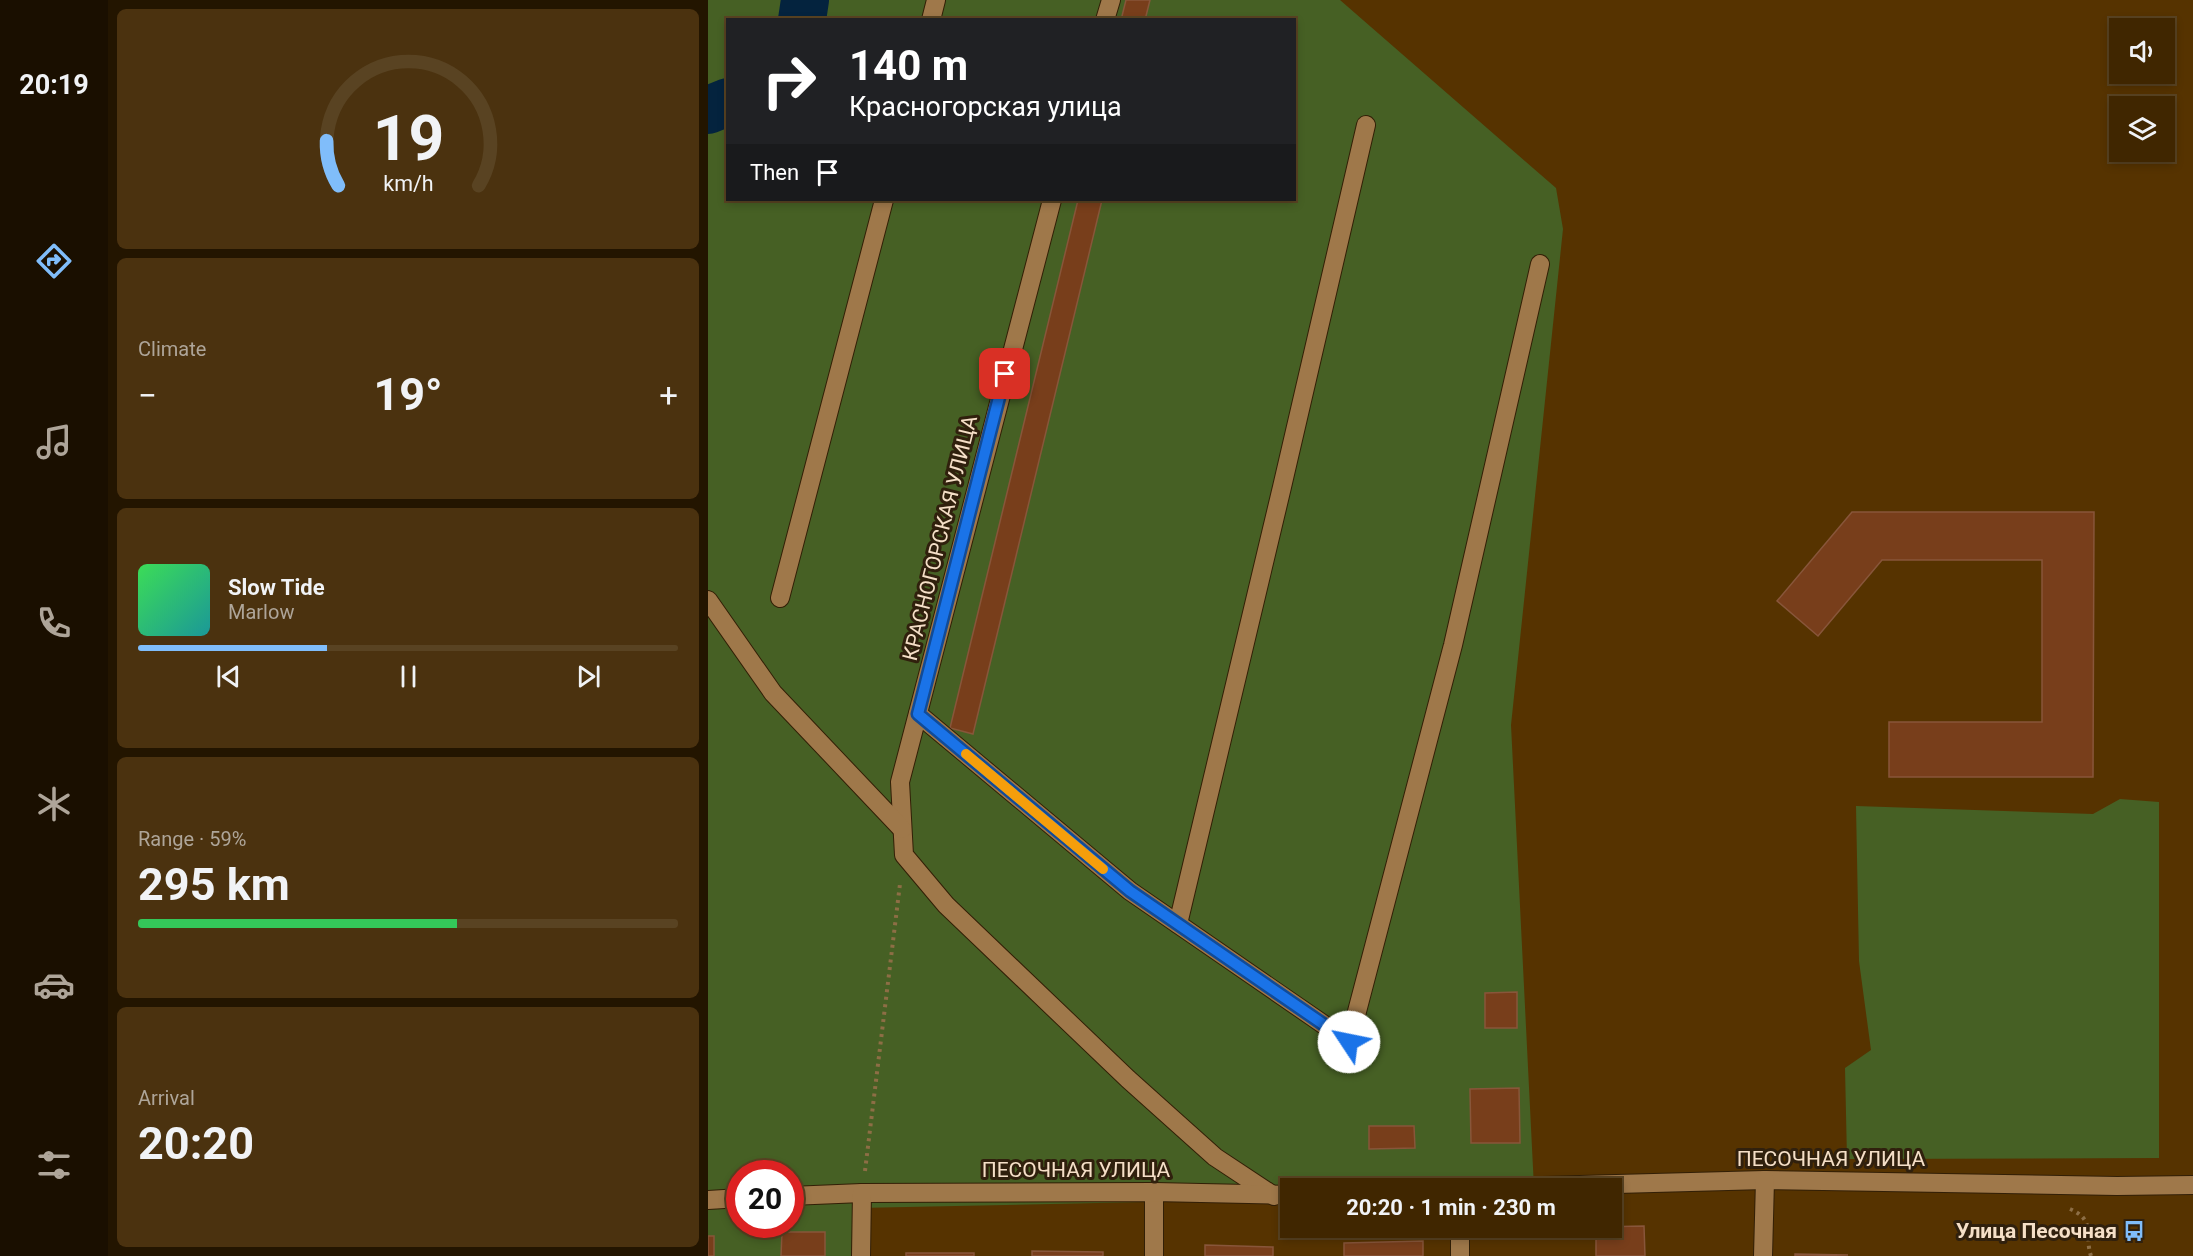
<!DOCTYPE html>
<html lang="en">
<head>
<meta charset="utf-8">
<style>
  body { margin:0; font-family:Roboto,sans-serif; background:#4b320f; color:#f1f3f6; height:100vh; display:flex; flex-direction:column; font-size:22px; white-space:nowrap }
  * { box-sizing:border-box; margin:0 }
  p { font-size:20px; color:#aea599 }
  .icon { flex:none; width:33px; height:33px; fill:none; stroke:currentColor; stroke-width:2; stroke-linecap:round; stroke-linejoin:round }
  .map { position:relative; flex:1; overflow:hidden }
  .details { display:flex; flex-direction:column; gap:9px; padding:9px; background:#231500; width:600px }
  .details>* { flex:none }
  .guide { position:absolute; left:18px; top:18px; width:570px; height:183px; border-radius:0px; box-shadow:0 3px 9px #0003,0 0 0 2px #594322; background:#202124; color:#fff; overflow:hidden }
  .controls { position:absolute; left:1401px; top:18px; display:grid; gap:12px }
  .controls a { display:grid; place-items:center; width:66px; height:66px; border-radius:0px; background:#402600; box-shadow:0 3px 9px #0003,0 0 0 2px #594322; font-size:30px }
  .speed { position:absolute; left:18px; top:1160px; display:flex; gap:12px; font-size:30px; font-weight:700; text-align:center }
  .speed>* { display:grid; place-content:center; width:78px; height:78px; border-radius:50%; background:#402600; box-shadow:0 3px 9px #0003,0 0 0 2px #594322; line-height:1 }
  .speed .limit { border:9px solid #d22; background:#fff; color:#111 }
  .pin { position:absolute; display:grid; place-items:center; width:51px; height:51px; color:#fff; margin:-26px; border-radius:12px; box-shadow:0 3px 9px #0006 }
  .me { position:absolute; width:66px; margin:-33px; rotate:304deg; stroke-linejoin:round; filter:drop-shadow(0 0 4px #0008) }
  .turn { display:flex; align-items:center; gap:21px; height:126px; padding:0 24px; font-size:27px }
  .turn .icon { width:78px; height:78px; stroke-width:2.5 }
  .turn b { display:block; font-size:42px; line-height:51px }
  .then { display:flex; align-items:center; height:57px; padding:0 24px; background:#0003; gap:12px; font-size:22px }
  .big { font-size:45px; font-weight:700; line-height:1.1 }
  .details .widget { flex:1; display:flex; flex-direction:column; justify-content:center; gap:9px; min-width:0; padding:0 21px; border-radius:9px; background:#4b320f }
  .details .dial { align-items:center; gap:0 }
  .dial svg { height:156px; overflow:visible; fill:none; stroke:#594322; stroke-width:7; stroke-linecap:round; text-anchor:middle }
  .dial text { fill:#f1f3f6; stroke:none }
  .song { display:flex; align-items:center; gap:18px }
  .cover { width:72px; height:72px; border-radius:9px; background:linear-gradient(135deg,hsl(130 70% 55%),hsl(180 70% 35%)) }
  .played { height:6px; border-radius:3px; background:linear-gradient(90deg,#80bdfa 35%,#594322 35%) }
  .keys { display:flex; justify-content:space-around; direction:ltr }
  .heat { display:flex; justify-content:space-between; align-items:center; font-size:33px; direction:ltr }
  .charge { height:9px; border-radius:4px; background:linear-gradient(90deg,#34c759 59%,#594322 0) }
  .trip { position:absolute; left:572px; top:1178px; width:342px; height:60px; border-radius:0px; background:#402600; box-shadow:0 3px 9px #0003,0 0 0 2px #594322; font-weight:700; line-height:60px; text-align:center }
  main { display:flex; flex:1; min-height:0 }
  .menu { display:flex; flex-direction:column; width:108px; justify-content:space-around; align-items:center; background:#1a0f00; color:#aea599 }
  .menu .icon { width:42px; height:42px }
  .menu .active { color:#80bdfa }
  .menu b { font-size:27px; color:#f1f3f6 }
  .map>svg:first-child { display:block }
  .green { fill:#466024; fill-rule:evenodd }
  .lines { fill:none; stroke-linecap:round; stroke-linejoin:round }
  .river { stroke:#04233e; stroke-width:48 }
  .building { fill:#783e1b; stroke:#88563a; stroke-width:1.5 }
  .minor-casing { stroke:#321f06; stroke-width:20 }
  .path { stroke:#8d6e45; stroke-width:4; stroke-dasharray:3 4.5; stroke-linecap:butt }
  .minor { stroke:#9f784a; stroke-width:18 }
  .route-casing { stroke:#114b97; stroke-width:15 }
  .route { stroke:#1a73e8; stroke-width:10 }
  .slow { stroke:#f59e0b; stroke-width:10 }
  .labels { text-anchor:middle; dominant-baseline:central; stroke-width:6; stroke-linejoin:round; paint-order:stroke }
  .street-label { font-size:21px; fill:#f5dfc7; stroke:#30200d }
  .poi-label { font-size:21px; font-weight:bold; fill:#f5dfc7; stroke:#30200d; text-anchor:end }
</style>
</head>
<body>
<main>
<nav class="menu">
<b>20:19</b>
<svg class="icon active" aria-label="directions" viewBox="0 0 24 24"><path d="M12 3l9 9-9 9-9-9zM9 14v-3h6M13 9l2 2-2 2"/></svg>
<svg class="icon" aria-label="music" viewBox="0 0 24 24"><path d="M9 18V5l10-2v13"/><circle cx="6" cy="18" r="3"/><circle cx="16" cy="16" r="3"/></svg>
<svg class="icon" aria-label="phone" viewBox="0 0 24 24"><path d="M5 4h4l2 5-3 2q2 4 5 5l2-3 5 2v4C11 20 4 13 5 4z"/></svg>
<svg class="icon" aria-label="climate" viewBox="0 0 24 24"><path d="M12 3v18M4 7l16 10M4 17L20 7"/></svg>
<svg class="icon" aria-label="car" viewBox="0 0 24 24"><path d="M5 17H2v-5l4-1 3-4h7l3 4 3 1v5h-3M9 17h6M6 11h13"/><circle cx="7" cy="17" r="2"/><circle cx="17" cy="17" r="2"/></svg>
<svg class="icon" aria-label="filters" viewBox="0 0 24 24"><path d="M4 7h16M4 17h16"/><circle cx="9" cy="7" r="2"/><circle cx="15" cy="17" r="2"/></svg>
</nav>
<section class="details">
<div class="widget dial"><svg viewBox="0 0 100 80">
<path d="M14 69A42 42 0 1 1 86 69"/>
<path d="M14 69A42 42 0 0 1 8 46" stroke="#80bdfa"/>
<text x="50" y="56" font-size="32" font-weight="700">19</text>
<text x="50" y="72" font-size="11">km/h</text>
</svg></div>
<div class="widget"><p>Climate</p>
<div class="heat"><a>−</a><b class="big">19°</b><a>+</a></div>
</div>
<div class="widget">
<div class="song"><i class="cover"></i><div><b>Slow Tide</b><p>Marlow</p></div></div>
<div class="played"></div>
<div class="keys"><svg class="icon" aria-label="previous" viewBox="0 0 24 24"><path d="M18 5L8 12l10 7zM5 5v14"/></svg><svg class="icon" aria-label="pause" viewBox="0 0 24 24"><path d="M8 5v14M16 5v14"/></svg><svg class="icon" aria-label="next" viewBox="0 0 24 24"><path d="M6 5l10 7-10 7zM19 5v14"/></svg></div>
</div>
<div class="widget"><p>Range · 59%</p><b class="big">295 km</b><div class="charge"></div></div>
<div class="widget"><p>Arrival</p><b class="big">20:20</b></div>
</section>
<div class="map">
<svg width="1485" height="1256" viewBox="0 0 1485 1256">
  <rect width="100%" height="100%" fill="#563300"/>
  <g class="green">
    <path d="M 0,0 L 632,0 L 848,188 L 855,229 L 803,725 L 826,1188 L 582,1188 L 582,1199 L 149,1208 L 148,1256 L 0,1256 ZM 20,20 L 586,20 L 586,200 L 20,200 ZM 32,1173 L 82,1173 L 82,1224 L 32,1224 Z"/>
    <polygon points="1412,799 1451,802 1451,1158 1139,1159 1137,1068 1163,1050 1151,961 1148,806 1385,814"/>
  </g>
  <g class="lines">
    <g class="river">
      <polyline points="94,20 97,0"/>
      <polyline points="0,110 20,102"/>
    </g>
  </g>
  <g class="building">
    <polygon points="418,0 442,0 437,20 413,20"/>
    <polygon points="370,200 394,200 265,734 242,728"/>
    <polygon points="1144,512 1386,512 1385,777 1181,777 1181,722 1334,722 1334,560 1174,560 1110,636 1069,601"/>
    <polygon points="809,992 809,1028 777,1028 777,993"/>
    <polygon points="811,1088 812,1143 763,1143 762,1089"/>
    <polygon points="661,1126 706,1126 707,1148 661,1149"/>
    <polygon points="936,1226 937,1256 888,1256 888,1227"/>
    <polygon points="74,1232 117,1232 117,1256 73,1256"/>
    <rect x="0" y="1236" width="6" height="20"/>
    <polygon points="715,1241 715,1256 636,1256 636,1243"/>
    <polygon points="497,1245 565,1247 565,1256 497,1256"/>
    <polygon points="324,1251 395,1252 395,1256 324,1256"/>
    <rect x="198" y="1253" width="68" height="3"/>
    <polygon points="1087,1254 1140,1255 1087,1256"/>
  </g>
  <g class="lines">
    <defs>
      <g id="minor">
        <polyline points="223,20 228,0"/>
        <polyline points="397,20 403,0"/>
        <polyline points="344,200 192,782 196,855 238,905 420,1079 507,1157 566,1196"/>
        <polyline points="72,598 176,200"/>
        <polyline points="0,600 65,693 194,829"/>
        <polyline points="210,714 422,891 641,1042 745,645 832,264"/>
        <polyline points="470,924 574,487 658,125"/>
        <polyline points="761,1188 1057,1180 1409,1186 1485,1185"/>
        <polyline points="446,1192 446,1256"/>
        <polyline points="82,1196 154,1193 446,1192 582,1195"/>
        <polyline points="0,1200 32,1198"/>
        <polyline points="752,1227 752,1256"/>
        <polyline points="153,1256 154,1193"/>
        <polyline points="1055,1256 1057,1180"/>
      </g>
    </defs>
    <use href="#minor" class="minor-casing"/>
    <g class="path">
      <polyline points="157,1171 192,884"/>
      <path d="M 1362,1209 C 1388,1220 1376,1235 1383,1256"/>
    </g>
    <use href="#minor" class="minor"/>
  </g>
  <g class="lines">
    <defs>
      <polyline id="route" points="297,374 210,714 422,891 641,1042"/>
    </defs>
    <use href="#route" class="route-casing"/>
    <use href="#route" class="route"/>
    <polyline class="slow" points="258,754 395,869"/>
  </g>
  <defs>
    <symbol id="bus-bare" viewBox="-9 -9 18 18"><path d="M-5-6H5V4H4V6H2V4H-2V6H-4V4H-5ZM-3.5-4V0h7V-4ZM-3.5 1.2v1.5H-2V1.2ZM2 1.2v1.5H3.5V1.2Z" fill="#80bdfa" stroke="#30200d" stroke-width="2.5" paint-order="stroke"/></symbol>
  </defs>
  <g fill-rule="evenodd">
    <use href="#bus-bare" x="1411" y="1216" width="30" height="30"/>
  </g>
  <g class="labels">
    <g class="street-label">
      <text transform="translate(232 538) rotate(-76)">КРАСНОГОРСКАЯ УЛИЦА</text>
      <text x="1123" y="1159">ПЕСОЧНАЯ УЛИЦА</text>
      <text x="368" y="1170">ПЕСОЧНАЯ УЛИЦА</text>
    </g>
    <g class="poi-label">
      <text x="1409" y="1231">Улица Песочная</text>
    </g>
  </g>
</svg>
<div class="controls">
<a><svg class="icon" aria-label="sound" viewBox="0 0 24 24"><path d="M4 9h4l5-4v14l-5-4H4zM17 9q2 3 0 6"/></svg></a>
<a><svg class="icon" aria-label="layers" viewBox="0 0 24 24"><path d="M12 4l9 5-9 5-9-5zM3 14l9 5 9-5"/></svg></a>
</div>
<div class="speed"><div class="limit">20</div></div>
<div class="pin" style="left:297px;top:374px;background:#d93025"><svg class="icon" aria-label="arrive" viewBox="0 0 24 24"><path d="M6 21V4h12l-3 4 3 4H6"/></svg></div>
<svg class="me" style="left:641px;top:1042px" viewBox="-20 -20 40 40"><circle r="19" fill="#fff"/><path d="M0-13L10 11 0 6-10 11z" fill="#1a73e8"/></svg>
<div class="trip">20:20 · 1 min · 230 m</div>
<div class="guide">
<div class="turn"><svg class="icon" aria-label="right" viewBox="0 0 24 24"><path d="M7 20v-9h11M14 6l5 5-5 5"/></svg><div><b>140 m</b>Красногорская улица</div></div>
<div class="then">Then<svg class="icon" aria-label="arrive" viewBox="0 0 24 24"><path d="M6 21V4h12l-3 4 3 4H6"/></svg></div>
</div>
</div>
</main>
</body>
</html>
